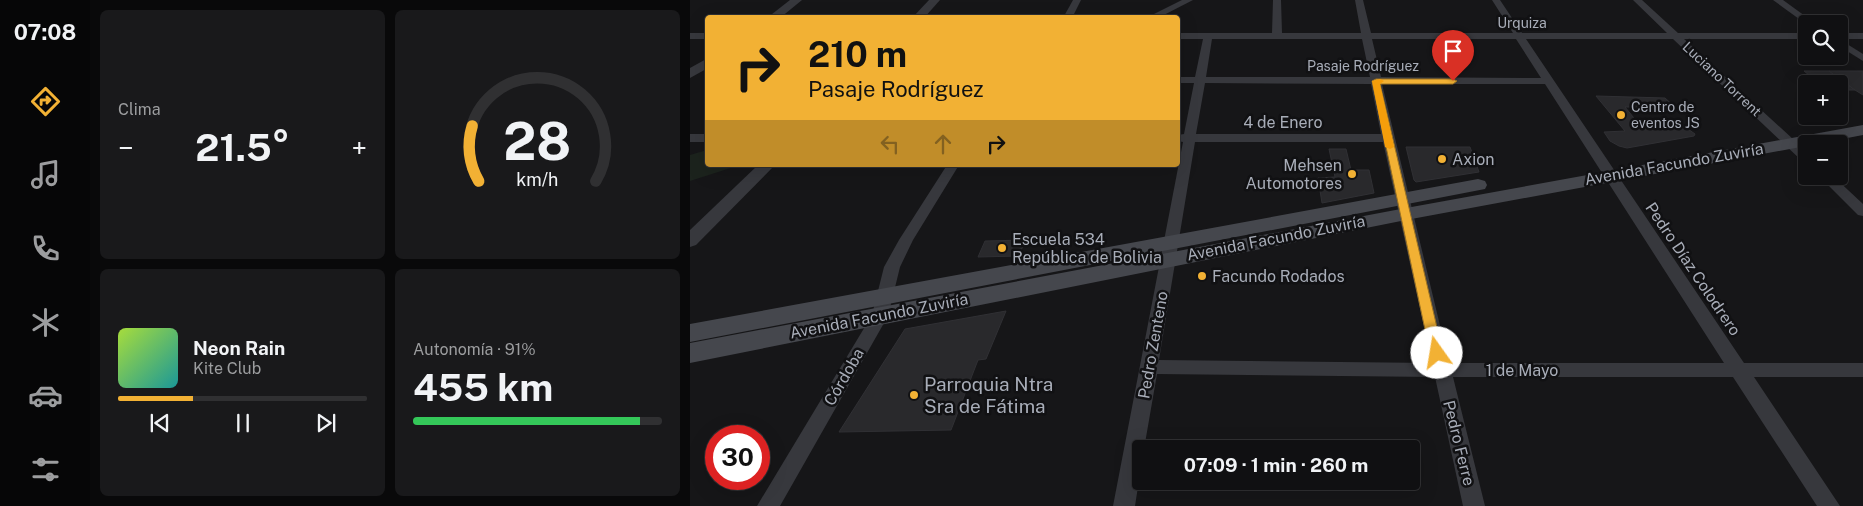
<!DOCTYPE html>
<html lang="es">
<head>
<meta charset="utf-8">
<style>
  body { margin:0; font-family:"Public Sans",sans-serif; background:#19191b; color:#f1f3f6; height:100vh; display:flex; flex-direction:column; font-size:19px; white-space:nowrap }
  * { box-sizing:border-box; margin:0 }
  p { font-size:16px; color:#9c9d9f }
  .icon { flex:none; width:28px; height:28px; fill:none; stroke:currentColor; stroke-width:2; stroke-linecap:round; stroke-linejoin:round }
  .map { position:relative; flex:1; overflow:hidden }
  .sheet { display:flex; flex-direction:column; gap:10px; padding:10px; background:#09090a; width:600px }
  .sheet>* { flex:none }
  .hud { position:absolute; left:15px; top:15px; width:475px; height:152px; border-radius:5px; box-shadow:0 5px 20px #0002,0 0 0 1px #303032; background:#f2b134; color:#111; overflow:hidden }
  .buttons { position:absolute; left:1108px; top:15px; display:grid; gap:10px }
  .buttons a { display:grid; place-items:center; width:50px; height:50px; border-radius:5px; background:#101012; box-shadow:0 5px 20px #0002,0 0 0 1px #303032; font-size:25px }
  .speed { position:absolute; left:15px; top:425px; display:flex; gap:10px; font-size:25px; font-weight:700; text-align:center }
  .speed>* { display:grid; place-content:center; width:65px; height:65px; border-radius:50%; background:#101012; box-shadow:0 5px 20px #0002,0 0 0 1px #303032; line-height:1 }
  .speed .limit { border:8px solid #d22; background:#fff; color:#111 }
  .pin { position:absolute; display:grid; place-items:center; width:42px; height:42px; color:#fff; margin:-51px -21px; border-radius:50% 50% 50% 0; rotate:-45deg; box-shadow:0 0 5px #0007 }
  .pin .icon { rotate:45deg }
  .me { position:absolute; width:55px; margin:-28px; rotate:347deg; stroke-linejoin:round; filter:drop-shadow(0 0 4px #0008) }
  .turn { display:flex; align-items:center; gap:18px; height:105px; padding:0 20px; font-size:22px }
  .turn .icon { width:65px; height:65px; stroke-width:2.5 }
  .turn b { display:block; font-size:35px; line-height:42px }
  .lanes { display:flex; align-items:center; height:48px; padding:0 20px; background:#0003; justify-content:center; gap:25px; direction:ltr }
  .lanes .off { opacity:.35 }
  .big { font-size:38px; font-weight:700; line-height:1.1 }
  .sheet .card { flex:1; display:flex; flex-direction:column; justify-content:center; gap:8px; min-width:0; padding:0 18px; border-radius:8px; background:#19191b }
  .sheet .dial { align-items:center; gap:0 }
  .dial svg { height:130px; overflow:visible; fill:none; stroke:#303032; stroke-width:7; stroke-linecap:round; text-anchor:middle }
  .dial text { fill:#f1f3f6; stroke:none }
  .song { display:flex; align-items:center; gap:15px }
  .cover { width:60px; height:60px; border-radius:8px; background:linear-gradient(135deg,hsl(80 70% 55%),hsl(180 70% 35%)) }
  .played { height:5px; border-radius:2px; background:linear-gradient(90deg,#f2b134 30%,#303032 30%) }
  .keys { display:flex; justify-content:space-around; direction:ltr }
  .heat { display:flex; justify-content:space-between; align-items:center; font-size:28px; direction:ltr }
  .charge { height:8px; border-radius:4px; background:linear-gradient(90deg,#34c759 91%,#303032 0) }
  .sheet .tiles { flex:1; display:grid; gap:10px; grid-template-columns:repeat(2,1fr) }
  .trip { position:absolute; left:442px; top:440px; width:288px; height:50px; border-radius:5px; background:#101012; box-shadow:0 5px 20px #0002,0 0 0 1px #303032; font-weight:700; line-height:50px; text-align:center }
  main { display:flex; flex:1; min-height:0 }
  .tabs { display:flex; flex-direction:column; width:90px; justify-content:space-around; align-items:center; background:#060607; color:#9c9d9f }
  .tabs .icon { width:35px; height:35px }
  .tabs .current { color:#f2b134 }
  .tabs b { font-size:22px; color:#f1f3f6 }
  .map>svg:first-child { display:block }
  .green { fill:#1c231d }
  .building { fill:#29292c; stroke:#303034 }
  .lines { fill:none; stroke-linecap:round; stroke-linejoin:round }
  .minor { fill:#37383d; fill-rule:evenodd }
  .tertiary { fill:#37383d; fill-rule:evenodd }
  .secondary { fill:#45474d; fill-rule:evenodd }
  .route { fill:#f2b134; stroke:#9d7322 }
  .slow { fill:#f59e0b }
  .poi-dot { fill:#f2b134; stroke:#111113; stroke-width:2 }
  .labels { text-anchor:middle; dominant-baseline:central; stroke-width:5; stroke-linejoin:round; paint-order:stroke }
  .far-street-label { font-size:14px; fill:#a8adb8; stroke:#111113 }
  .far-poi-label { font-size:14px; fill:#a8adb8; stroke:#111113; text-anchor:start }
  .street-label { font-size:16px; fill:#a8adb8; stroke:#111113 }
  .poi-label { font-size:16px; fill:#a8adb8; stroke:#111113; text-anchor:start }
  .near-poi-label { font-size:19px; fill:#a8adb8; stroke:#111113; text-anchor:start }
</style>
</head>
<body>
<main>
<nav class="tabs">
<b>07:08</b>
<svg class="icon current" aria-label="directions" viewBox="0 0 24 24"><path d="M12 3l9 9-9 9-9-9zM9 14v-3h6M13 9l2 2-2 2"/></svg>
<svg class="icon" aria-label="music" viewBox="0 0 24 24"><path d="M9 18V5l10-2v13"/><circle cx="6" cy="18" r="3"/><circle cx="16" cy="16" r="3"/></svg>
<svg class="icon" aria-label="phone" viewBox="0 0 24 24"><path d="M5 4h4l2 5-3 2q2 4 5 5l2-3 5 2v4C11 20 4 13 5 4z"/></svg>
<svg class="icon" aria-label="climate" viewBox="0 0 24 24"><path d="M12 3v18M4 7l16 10M4 17L20 7"/></svg>
<svg class="icon" aria-label="car" viewBox="0 0 24 24"><path d="M5 17H2v-5l4-1 3-4h7l3 4 3 1v5h-3M9 17h6M6 11h13"/><circle cx="7" cy="17" r="2"/><circle cx="17" cy="17" r="2"/></svg>
<svg class="icon" aria-label="filters" viewBox="0 0 24 24"><path d="M4 7h16M4 17h16"/><circle cx="9" cy="7" r="2"/><circle cx="15" cy="17" r="2"/></svg>
</nav>
<section class="sheet">
<div class="tiles">
<div class="card"><p>Clima</p>
<div class="heat"><a>−</a><b class="big">21.5°</b><a>+</a></div>
</div>
<div class="card dial"><svg viewBox="0 0 100 80">
<path d="M14 69A42 42 0 1 1 86 69"/>
<path d="M14 69A42 42 0 0 1 10 35" stroke="#f2b134"/>
<text x="50" y="56" font-size="32" font-weight="700">28</text>
<text x="50" y="72" font-size="11">km/h</text>
</svg></div>
<div class="card">
<div class="song"><i class="cover"></i><div><b>Neon Rain</b><p>Kite Club</p></div></div>
<div class="played"></div>
<div class="keys"><svg class="icon" aria-label="previous" viewBox="0 0 24 24"><path d="M18 5L8 12l10 7zM5 5v14"/></svg><svg class="icon" aria-label="pause" viewBox="0 0 24 24"><path d="M8 5v14M16 5v14"/></svg><svg class="icon" aria-label="next" viewBox="0 0 24 24"><path d="M6 5l10 7-10 7zM19 5v14"/></svg></div>
</div>
<div class="card"><p>Autonomía · 91%</p><b class="big">455 km</b><div class="charge"></div></div>
</div>
</section>
<div class="map">
<svg width="1173" height="506" viewBox="0 0 1173 506">
  <rect width="100%" height="100%" fill="#161618"/>
  <polygon class="green" points="17,150 18,165 50,165 0,181 0,155"/>
  <g class="building">
    <polygon points="1114,71 1139,71 1165,90 1149,90 1149,84 1130,84"/>
    <polygon points="1139,71 1173,71 1173,95 1165,90"/>
    <polygon points="906,96 975,98 985,107 935,107 952,128 988,122 1005,134 1004,136 937,148 929,146 920,141 914,132 935,131"/>
    <polygon points="716,147 780,147 789,172 726,182 724,180"/>
    <polygon points="639,149 656,149 661,170 679,170 684,193 632,203 628,178 645,177"/>
    <polygon points="335,240 329,256 288,257 295,241"/>
    <polygon points="316,311 296,359 288,360 261,430 149,432 215,329"/>
  </g>
  <g class="lines">
    <g class="minor">
      <polygon points="383,0 391,0 382,18 373,18"/>
      <polygon points="492,0 503,0 468,18 456,18"/>
      <path d="M 583,0 L 591,0 L 592,33 L 671,33 L 665,0 L 673,0 L 681,33 L 823,33 L 802,0 L 810,0 L 832,33 L 977,33 L 943,0 L 952,0 L 988,33 L 1116,33 L 1116,39 L 994,39 L 1116,151 L 1116,162 L 1112,161 L 983,39 L 836,39 L 1054,363 L 1173,363 L 1173,377 L 1064,377 L 1150,506 L 1127,506 L 1043,377 L 763,377 L 795,506 L 773,506 L 745,377 L 467,374 L 454,449 L 451,449 L 451,467 L 445,506 L 423,506 L 493,142 L 488,141 L 488,135 L 494,134 L 504,83 L 488,83 L 488,77 L 505,77 L 513,39 L 488,39 L 488,33 L 582,33 ZM 522,39 L 672,39 L 680,77 L 516,77 ZM 682,39 L 826,39 L 851,78 L 691,77 ZM 515,83 L 681,84 L 691,134 L 506,134 ZM 692,84 L 855,84 L 1034,363 L 759,363 ZM 505,142 L 693,142 L 742,363 L 469,360 Z"/>
      <polygon points="1083,0 1093,0 1126,24 1116,24"/>
      <rect x="0" y="33" width="18" height="6"/>
      <rect x="1149" y="33" width="24" height="6"/>
      <polygon points="1149,39 1173,54 1173,61 1149,46"/>
      <rect x="0" y="134" width="18" height="8"/>
      <polygon points="257,165 269,165 223,240 210,267 198,316 90,506 67,506 182,315 194,267 209,240"/>
      <polygon points="1129,176 1143,176 1173,204 1173,216 1168,215"/>
    </g>
    <g class="tertiary">
      <polygon points="100,0 112,0 90,18 77,18"/>
      <polygon points="239,0 250,0 234,18 222,18"/>
      <polygon points="18,58 18,68 0,78 0,68"/>
      <polygon points="68,165 85,165 6,245 0,247 0,230"/>
    </g>
    <g class="secondary">
      <polygon points="1173,125 1173,135 1126,144 1116,144 1116,146 716,220 0,363 0,343 716,208"/>
      <polygon points="788,179 795,181 797,185 795,189 0,342 0,324"/>
    </g>
  </g>
  <polygon class="route" points="686,79 763,79 767,81 763,84 690,84 753,353 751,357 747,358 742,357 740,353 682,81"/>
  <polygon class="slow" points="690,79 694,81 690,84 704,147 700,149 695,147 682,81"/>
  <g class="poi-dot">
    <circle cx="931" cy="115" r="5"/>
    <circle cx="752" cy="159" r="5"/>
    <circle cx="662" cy="174" r="5"/>
    <circle cx="312" cy="248" r="5"/>
    <circle cx="512" cy="276" r="5"/>
    <circle cx="224" cy="395" r="5"/>
  </g>
  <g class="labels">
    <g class="far-street-label">
      <text x="832" y="23">Urquiza</text>
      <text x="673" y="66">Pasaje Rodríguez</text>
      <text transform="translate(1032 79) rotate(43)">Luciano Torrent</text>
    </g>
    <g class="far-poi-label">
      <text x="941" y="107">Centro de<tspan x="941" dy="16">eventos JS</tspan></text>
    </g>
    <g class="street-label">
      <text x="593" y="122">4 de Enero</text>
      <text transform="translate(984 164) rotate(-10)">Avenida Facundo Zuviría</text>
      <text transform="translate(586 238) rotate(-11)">Avenida Facundo Zuviría</text>
      <text transform="translate(1003 269) rotate(56)">Pedro Díaz Colodrero</text>
      <text transform="translate(189 316) rotate(-11)">Avenida Facundo Zuviría</text>
      <text transform="translate(463 345) rotate(-80)">Pedro Zenteno</text>
      <text x="832" y="370">1 de Mayo</text>
      <text transform="translate(154 377) rotate(-60)">Córdoba</text>
      <text transform="translate(769 443) rotate(76)">Pedro Ferre</text>
    </g>
    <g class="poi-label">
      <text x="762" y="159">Axion</text>
      <text x="652" y="165" text-anchor="end">Mehsen<tspan x="652" dy="18">Automotores</tspan></text>
      <text x="322" y="239">Escuela 534<tspan x="322" dy="18">República de Bolivia</tspan></text>
      <text x="522" y="276">Facundo Rodados</text>
    </g>
    <g class="near-poi-label">
      <text x="234" y="384">Parroquia Ntra<tspan x="234" dy="22">Sra de Fátima</tspan></text>
    </g>
  </g>
</svg>
<div class="buttons">
<a><svg class="icon" aria-label="search" viewBox="0 0 24 24"><circle cx="10" cy="10" r="6"/><path d="M15 15l6 6"/></svg></a>
<a>+</a>
<a>−</a>
</div>
<div class="speed"><div class="limit">30</div></div>
<div class="pin" style="left:763px;top:81px;background:#d93025"><svg class="icon" aria-label="arrive" viewBox="0 0 24 24"><path d="M6 21V4h12l-3 4 3 4H6"/></svg></div>
<svg class="me" style="left:747px;top:353px" viewBox="-20 -20 40 40"><circle r="19" fill="#fff"/><path d="M0-13L10 11 0 6-10 11z" fill="#f2b134"/></svg>
<div class="trip">07:09 · 1 min · 260 m</div>
<div class="hud">
<div class="turn"><svg class="icon" aria-label="right" viewBox="0 0 24 24"><path d="M7 20v-9h11M14 6l5 5-5 5"/></svg><div><b>210 m</b>Pasaje Rodríguez</div></div>
<div class="lanes"><svg class="icon off" aria-label="left" viewBox="0 0 24 24"><path d="M17 20v-9H6M10 6l-5 5 5 5"/></svg><svg class="icon off" aria-label="ahead" viewBox="0 0 24 24"><path d="M12 20V5M6 11l6-6 6 6"/></svg><svg class="icon" aria-label="right" viewBox="0 0 24 24"><path d="M7 20v-9h11M14 6l5 5-5 5"/></svg></div>
</div>
</div>
</main>
</body>
</html>
